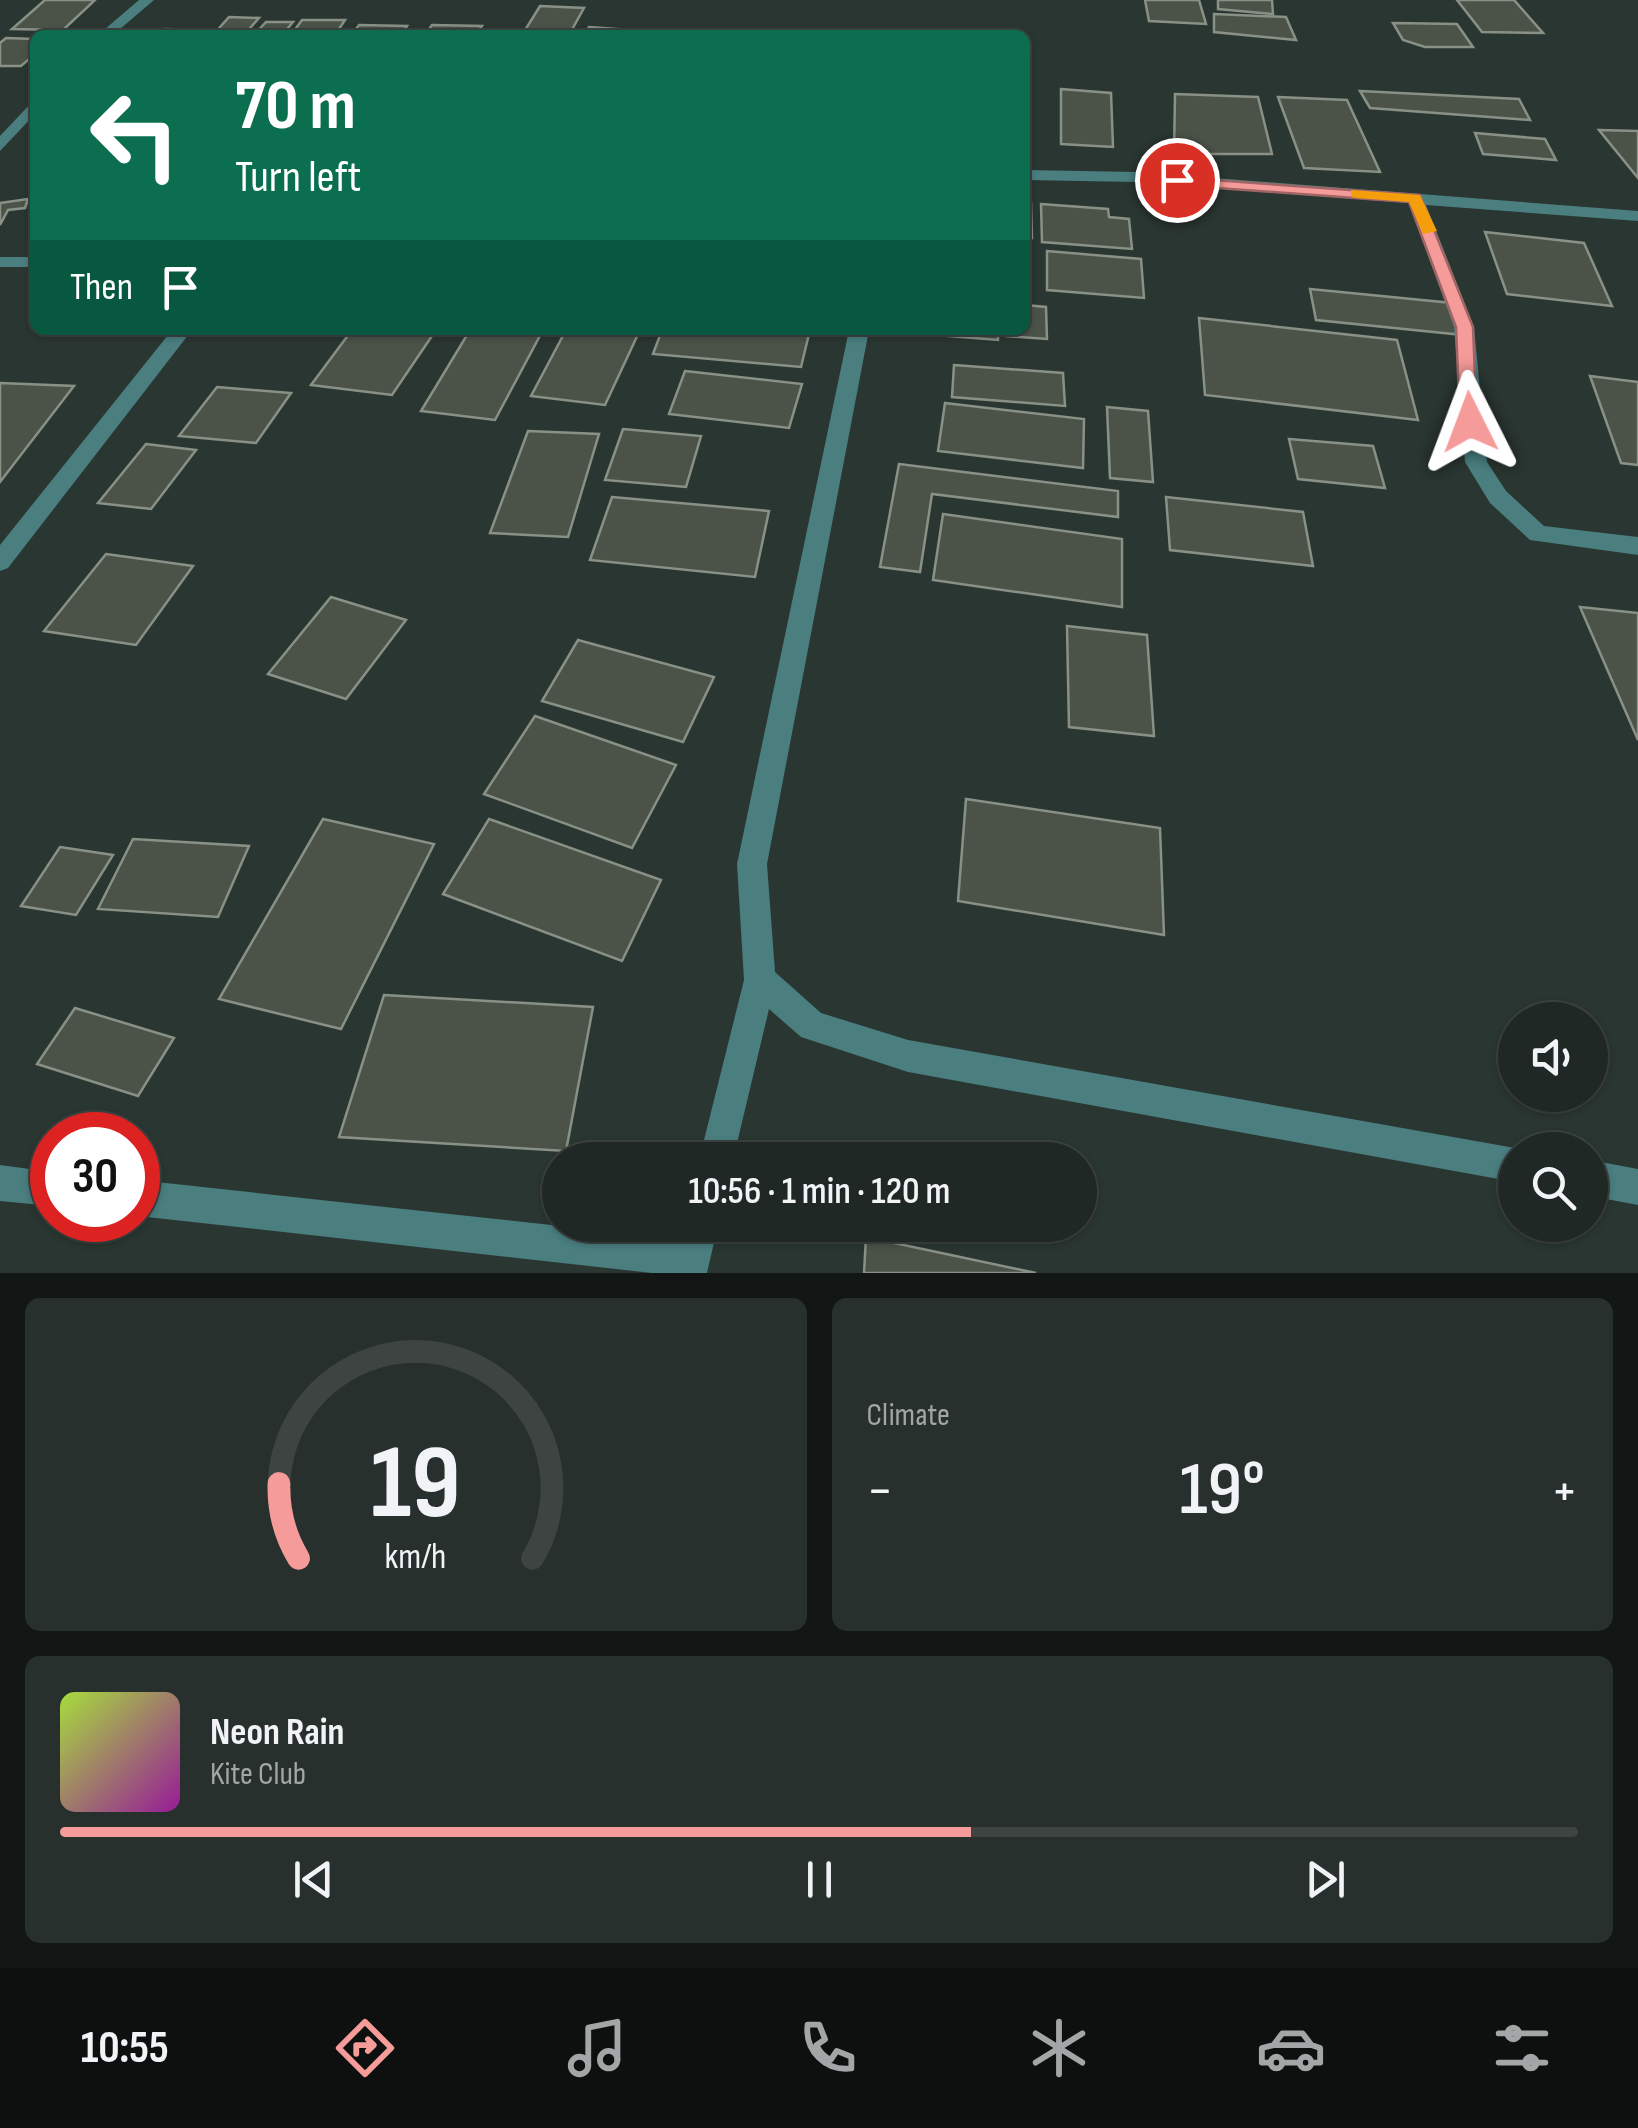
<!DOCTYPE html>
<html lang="en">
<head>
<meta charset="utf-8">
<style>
  body { margin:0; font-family:"Sofia Sans Condensed",sans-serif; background:#28302d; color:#f1f3f6; height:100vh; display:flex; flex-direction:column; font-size:38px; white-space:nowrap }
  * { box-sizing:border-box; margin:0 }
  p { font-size:32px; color:#a2a6a7 }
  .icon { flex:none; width:55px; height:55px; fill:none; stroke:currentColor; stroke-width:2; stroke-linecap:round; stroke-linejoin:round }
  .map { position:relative; height:1273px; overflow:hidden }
  .sheet { display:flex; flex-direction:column; gap:25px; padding:25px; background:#121614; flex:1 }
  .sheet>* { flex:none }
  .guide { position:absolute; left:30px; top:30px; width:1000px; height:305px; border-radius:15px; box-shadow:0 2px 8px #0004,0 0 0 2px #3d4442; background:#0b6e4f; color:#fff; overflow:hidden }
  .buttons { position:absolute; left:1498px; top:1002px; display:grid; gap:20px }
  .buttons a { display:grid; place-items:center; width:110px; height:110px; border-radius:50%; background:#202825; box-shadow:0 2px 8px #0004,0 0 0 2px #3d4442; font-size:50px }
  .speed { position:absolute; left:30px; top:1112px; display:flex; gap:20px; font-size:50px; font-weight:700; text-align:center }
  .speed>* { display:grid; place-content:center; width:130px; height:130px; border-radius:50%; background:#202825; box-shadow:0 2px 8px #0004,0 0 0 2px #3d4442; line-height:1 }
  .speed .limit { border:15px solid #d22; background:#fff; color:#111 }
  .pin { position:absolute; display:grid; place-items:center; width:85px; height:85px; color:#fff; margin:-42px; border:5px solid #fff; border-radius:50%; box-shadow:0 2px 10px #0007 }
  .me { position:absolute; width:110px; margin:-55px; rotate:357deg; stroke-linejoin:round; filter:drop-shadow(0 0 8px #0008) }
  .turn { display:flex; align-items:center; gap:35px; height:210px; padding:0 40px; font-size:45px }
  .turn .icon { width:130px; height:130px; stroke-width:2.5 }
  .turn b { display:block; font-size:70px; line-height:85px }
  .then { display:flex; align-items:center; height:95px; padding:0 40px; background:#0003; gap:20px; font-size:38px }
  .big { font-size:75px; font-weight:600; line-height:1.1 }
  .sheet .card { flex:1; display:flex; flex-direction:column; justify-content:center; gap:15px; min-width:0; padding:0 35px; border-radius:15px; background:#28302d }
  .sheet .dial { align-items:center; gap:0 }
  .dial svg { height:260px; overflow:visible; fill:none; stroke:#3d4442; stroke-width:7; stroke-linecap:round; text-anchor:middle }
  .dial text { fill:#f1f3f6; stroke:none }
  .song { display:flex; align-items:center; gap:30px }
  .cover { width:120px; height:120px; border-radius:15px; background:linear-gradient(135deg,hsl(80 70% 55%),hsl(300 70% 35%)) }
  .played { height:10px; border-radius:5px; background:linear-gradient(90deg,#f59b9a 60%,#3d4442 60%) }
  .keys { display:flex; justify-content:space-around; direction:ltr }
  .heat { display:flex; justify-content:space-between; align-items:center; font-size:55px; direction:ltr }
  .sheet .tiles { flex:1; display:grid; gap:25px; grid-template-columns:1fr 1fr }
  .card:last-child { grid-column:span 2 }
  .trip { position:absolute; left:542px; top:1142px; width:555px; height:100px; border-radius:50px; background:#202825; box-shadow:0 2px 8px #0004,0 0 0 2px #3d4442; font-weight:600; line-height:100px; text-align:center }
  .tab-bar { display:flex; height:160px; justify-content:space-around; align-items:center; background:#0d100f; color:#a2a6a7 }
  .tab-bar .icon { width:70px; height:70px }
  .tab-bar .on { color:#f59b9a }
  .tab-bar b { font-size:45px; color:#f1f3f6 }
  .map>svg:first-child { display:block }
  .building { fill:#4b5248; stroke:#899186; stroke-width:2.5 }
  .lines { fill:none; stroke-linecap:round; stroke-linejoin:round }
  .minor { fill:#4a7e7f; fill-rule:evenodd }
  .route { fill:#f59b9a; stroke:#9f6564; stroke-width:2.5 }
  .slow { fill:#f59e0b }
</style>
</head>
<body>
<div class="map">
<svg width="1638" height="1273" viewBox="0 0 1638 1273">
  <rect width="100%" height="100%" fill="#2a3631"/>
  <g class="building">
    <polygon points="45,0 95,0 63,30 12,29"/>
    <polygon points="1145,0 1199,0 1206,24 1149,21"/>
    <polygon points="1218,0 1272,0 1273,14 1218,9"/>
    <polygon points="1457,0 1514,0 1543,33 1482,32"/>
    <polygon points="540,6 584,8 569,35 522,35"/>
    <polygon points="1214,14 1286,17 1296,40 1214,32"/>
    <polygon points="229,17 259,18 244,35 213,35"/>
    <polygon points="302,20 345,20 335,35 291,35"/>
    <polygon points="266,22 293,22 282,35 254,35"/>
    <polygon points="1393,23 1457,24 1473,47 1425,47 1403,40"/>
    <polygon points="359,25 407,26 401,35 352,35"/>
    <polygon points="432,25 482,26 476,35 425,35"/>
    <polygon points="589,27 632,30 629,35 584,35"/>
    <polygon points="164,29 209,30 204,35 158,35"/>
    <polygon points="6,38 35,39 35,54 21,66 0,66 0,43"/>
    <polygon points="1061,89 1111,93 1113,147 1061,144"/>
    <polygon points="1360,91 1519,99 1530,120 1370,108"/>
    <polygon points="1175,94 1258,97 1272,154 1174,154"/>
    <polygon points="1278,97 1347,100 1380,172 1304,168"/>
    <polygon points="1599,130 1638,131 1638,178"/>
    <polygon points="1475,133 1545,139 1556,160 1483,154"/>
    <polygon points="28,199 25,208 8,210 0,225 0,203"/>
    <polygon points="1025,203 1031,203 1032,238 1025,237"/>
    <polygon points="1041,204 1108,209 1109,217 1129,219 1132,249 1042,242"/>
    <polygon points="1485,232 1584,243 1612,306 1507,294"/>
    <polygon points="1047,251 1141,259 1144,298 1047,290"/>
    <polygon points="1310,289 1452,303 1463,335 1316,320"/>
    <polygon points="1025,305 1046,307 1047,339 1006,336 1006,330 1025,330"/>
    <polygon points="1199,318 1397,340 1418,420 1205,395"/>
    <polygon points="352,330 436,330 392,395 311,385"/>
    <polygon points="470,330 543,330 495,420 421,411"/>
    <polygon points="566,330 640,330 605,405 531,396"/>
    <polygon points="662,330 810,330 801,367 653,354"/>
    <polygon points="911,330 998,330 998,340 911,333"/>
    <polygon points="954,365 1063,373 1065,406 952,397"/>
    <polygon points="685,371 802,384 789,428 669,414"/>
    <polygon points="1590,376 1638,382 1638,465 1621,463"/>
    <polygon points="0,383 74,386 0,482"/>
    <polygon points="217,387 291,393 256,443 179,436"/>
    <polygon points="945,403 1084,419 1083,468 938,451"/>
    <polygon points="1107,407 1148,411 1153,482 1110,478"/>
    <polygon points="623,429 701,436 686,487 605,480"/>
    <polygon points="528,431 599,434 568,537 490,533"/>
    <polygon points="1289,439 1373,446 1385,488 1298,479"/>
    <polygon points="146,444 196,450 151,509 98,503"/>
    <polygon points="899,464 1118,491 1118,517 932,494 920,572 880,567"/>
    <polygon points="612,497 769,511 755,577 590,560"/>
    <polygon points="1166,497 1303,512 1313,566 1170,550"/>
    <polygon points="943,514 1122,539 1122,607 933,580"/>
    <polygon points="106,554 193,566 136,645 44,631"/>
    <polygon points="331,597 406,620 346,699 268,674"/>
    <polygon points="1580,607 1638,613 1638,740"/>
    <polygon points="1067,626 1147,635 1154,736 1069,727"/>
    <polygon points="578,640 714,677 683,742 542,701"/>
    <polygon points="535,716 676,765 632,848 484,794"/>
    <polygon points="966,799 1160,828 1164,935 958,901"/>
    <polygon points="323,819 434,844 341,1029 219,999"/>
    <polygon points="489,819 661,880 622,961 443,894"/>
    <polygon points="133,839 249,846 218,917 98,909"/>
    <polygon points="60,847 113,855 76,915 21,906"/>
    <polygon points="384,995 593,1007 566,1151 339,1137"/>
    <polygon points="75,1008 174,1038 138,1096 37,1064"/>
    <polygon points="866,1237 1036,1273 864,1273"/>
  </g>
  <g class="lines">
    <g class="minor">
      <polygon points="139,0 154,0 113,35 98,35"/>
      <polygon points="35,99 35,114 0,151 0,136"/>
      <polygon points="1025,170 1137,172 1638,211 1638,221 1426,205 1474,327 1487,462 1506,491 1544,526 1638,537 1638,555 1530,540 1490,503 1465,462 1454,327 1409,203 1137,182 1025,180"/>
      <rect x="0" y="257" width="35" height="10"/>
      <polygon points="172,330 192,330 8,568 0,571 0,545"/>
      <polygon points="849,330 869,330 767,864 775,972 821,1013 908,1040 1515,1148 1521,1150 1515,1150 1515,1182 908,1072 801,1037 769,1009 733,1160 699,1160 744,980 737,864"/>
      <polygon points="1590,1160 1638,1169 1638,1205 1590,1196"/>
      <polygon points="0,1165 52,1172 52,1206 0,1201"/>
      <polygon points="138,1180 679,1239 682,1225 718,1225 707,1273 652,1273 138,1216"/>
    </g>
  </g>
  <polygon class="route" points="1171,177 1420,195 1473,327 1477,427 1463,427 1460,422 1456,327 1409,202 1177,185 1169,180"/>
  <polygon class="slow" points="1351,190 1420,195 1437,231 1423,234 1409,202 1357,198 1351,197"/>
</svg>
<div class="buttons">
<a><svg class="icon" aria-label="sound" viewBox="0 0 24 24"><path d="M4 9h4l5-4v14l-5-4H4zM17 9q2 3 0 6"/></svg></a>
<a><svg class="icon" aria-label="search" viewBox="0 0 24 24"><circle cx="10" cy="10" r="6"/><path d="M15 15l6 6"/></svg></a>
</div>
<div class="speed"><div class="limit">30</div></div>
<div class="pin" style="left:1177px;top:180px;background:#d93025"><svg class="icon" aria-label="arrive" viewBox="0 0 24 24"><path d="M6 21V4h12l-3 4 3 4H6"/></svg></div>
<svg class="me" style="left:1470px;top:422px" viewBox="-20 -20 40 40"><path d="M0-17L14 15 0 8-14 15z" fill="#f59b9a" stroke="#fff" stroke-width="4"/></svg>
<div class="trip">10:56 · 1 min · 120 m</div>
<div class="guide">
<div class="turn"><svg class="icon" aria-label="left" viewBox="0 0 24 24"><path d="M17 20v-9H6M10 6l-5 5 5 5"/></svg><div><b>70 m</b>Turn left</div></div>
<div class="then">Then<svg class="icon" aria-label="arrive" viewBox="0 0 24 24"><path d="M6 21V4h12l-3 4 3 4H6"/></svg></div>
</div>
</div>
<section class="sheet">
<div class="tiles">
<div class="card dial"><svg viewBox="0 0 100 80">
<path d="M14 69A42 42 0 1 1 86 69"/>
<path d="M14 69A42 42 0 0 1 8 46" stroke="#f59b9a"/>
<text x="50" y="56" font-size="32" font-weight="700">19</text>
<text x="50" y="72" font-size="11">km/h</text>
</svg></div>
<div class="card"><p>Climate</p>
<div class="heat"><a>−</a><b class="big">19°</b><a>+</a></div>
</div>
<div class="card">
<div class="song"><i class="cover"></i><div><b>Neon Rain</b><p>Kite Club</p></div></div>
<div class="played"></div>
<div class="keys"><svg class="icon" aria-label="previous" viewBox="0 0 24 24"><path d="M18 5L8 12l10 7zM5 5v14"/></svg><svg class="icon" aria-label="pause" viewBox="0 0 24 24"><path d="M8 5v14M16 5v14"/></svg><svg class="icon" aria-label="next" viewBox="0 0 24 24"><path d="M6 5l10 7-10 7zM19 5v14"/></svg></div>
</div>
</div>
</section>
<nav class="tab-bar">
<b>10:55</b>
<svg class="icon on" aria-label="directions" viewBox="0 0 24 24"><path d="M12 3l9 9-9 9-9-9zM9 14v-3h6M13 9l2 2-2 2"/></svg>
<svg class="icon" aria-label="music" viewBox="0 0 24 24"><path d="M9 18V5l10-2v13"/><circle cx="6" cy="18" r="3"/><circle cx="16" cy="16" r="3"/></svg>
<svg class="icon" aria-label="phone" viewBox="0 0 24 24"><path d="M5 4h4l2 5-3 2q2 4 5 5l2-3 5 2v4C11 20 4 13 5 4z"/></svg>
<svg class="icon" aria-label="climate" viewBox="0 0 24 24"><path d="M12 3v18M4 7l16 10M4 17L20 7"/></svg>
<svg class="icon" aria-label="car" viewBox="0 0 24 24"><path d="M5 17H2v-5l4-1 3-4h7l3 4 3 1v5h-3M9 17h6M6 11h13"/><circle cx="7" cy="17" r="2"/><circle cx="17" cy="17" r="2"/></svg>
<svg class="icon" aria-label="filters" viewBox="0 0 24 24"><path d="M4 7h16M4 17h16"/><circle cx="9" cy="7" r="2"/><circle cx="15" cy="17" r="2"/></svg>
</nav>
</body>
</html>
